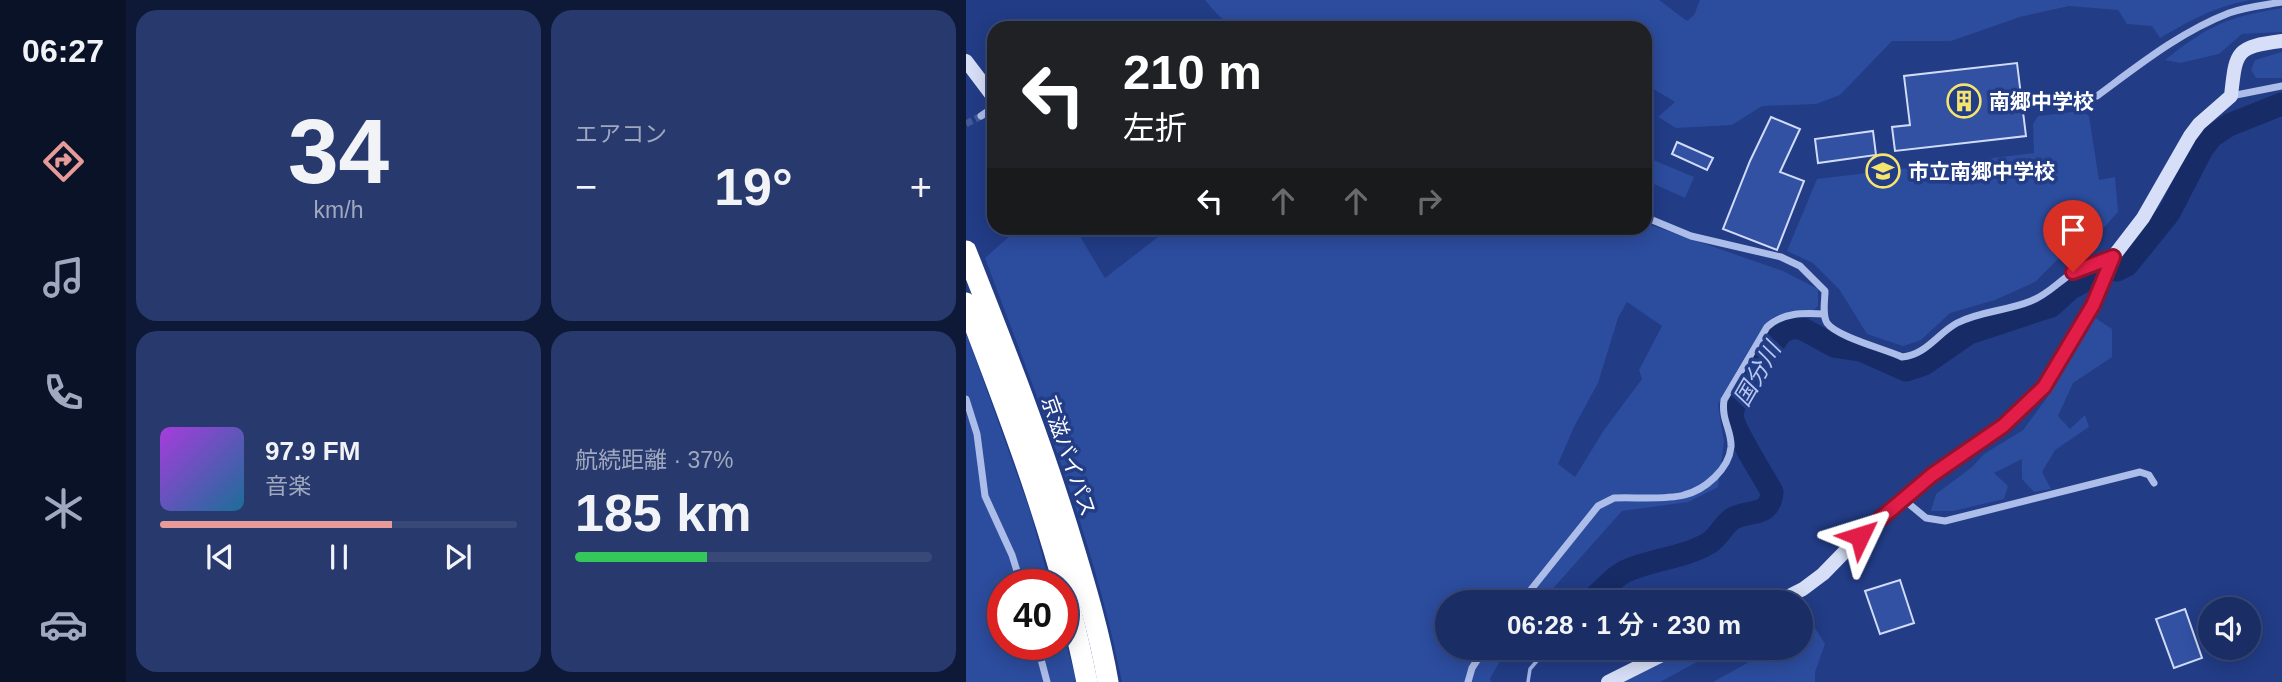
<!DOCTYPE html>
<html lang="ja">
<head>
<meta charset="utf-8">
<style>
  body { margin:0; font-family:Arial,"Noto Sans JP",sans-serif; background:#27396d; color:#f1f3f6; height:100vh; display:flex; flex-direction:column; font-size:26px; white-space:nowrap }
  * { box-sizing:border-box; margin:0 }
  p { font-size:23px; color:#9fa8bf }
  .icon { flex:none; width:38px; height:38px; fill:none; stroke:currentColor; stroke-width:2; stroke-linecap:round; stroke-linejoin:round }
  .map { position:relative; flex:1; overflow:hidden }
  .panel { display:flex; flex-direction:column; gap:10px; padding:10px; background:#0e1937; width:840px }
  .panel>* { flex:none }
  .top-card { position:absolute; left:21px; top:21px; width:665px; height:214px; border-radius:21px; box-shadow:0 4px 18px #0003,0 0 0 2px #384978; background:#202124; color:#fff; overflow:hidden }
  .fabs { position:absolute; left:1232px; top:597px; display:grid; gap:14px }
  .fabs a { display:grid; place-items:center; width:63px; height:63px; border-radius:50%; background:#1a2d64; box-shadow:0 4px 18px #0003,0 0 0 2px #384978; font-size:35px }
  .speed { position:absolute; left:21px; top:569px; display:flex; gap:14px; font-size:35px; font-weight:700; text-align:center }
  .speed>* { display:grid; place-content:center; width:91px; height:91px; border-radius:50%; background:#1a2d64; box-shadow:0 4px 18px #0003,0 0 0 2px #384978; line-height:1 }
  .speed .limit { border:10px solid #d22; background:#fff; color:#111 }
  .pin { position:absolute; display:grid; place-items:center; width:60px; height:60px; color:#fff; margin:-72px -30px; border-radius:50% 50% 50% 0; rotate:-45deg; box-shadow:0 0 7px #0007 }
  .pin .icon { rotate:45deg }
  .me { position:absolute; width:77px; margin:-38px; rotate:49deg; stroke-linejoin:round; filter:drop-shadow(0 0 5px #0008) }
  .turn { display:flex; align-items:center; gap:24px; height:147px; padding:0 21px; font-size:32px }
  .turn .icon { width:91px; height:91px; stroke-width:2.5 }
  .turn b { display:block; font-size:49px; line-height:60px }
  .lanes { display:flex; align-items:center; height:66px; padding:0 21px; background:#0003; justify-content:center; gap:35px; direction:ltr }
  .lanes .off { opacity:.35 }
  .big { font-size:52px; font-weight:600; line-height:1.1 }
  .panel .tile { flex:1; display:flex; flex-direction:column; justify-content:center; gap:10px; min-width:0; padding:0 24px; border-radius:21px; background:#27396d }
  .panel .dial { align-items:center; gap:0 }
  .dial b { font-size:91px; line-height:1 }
  .song { display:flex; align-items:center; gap:21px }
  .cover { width:84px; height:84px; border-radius:10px; background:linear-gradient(135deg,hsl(280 70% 55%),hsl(200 70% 35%)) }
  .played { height:7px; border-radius:4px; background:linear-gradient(90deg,#e69b98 65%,#384978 65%) }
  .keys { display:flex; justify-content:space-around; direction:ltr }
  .heat { display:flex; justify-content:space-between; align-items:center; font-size:38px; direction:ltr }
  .charge { height:10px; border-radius:5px; background:linear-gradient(90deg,#34c759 37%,#384978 0) }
  .panel .tiles { flex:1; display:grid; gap:10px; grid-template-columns:repeat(2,1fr) }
  .trip { position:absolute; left:469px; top:590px; width:378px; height:70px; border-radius:35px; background:#1a2d64; box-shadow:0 4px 18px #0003,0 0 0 2px #384978; font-weight:600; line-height:70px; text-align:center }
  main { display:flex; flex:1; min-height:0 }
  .tab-bar { display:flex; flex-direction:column; width:126px; justify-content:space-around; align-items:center; background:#0a1228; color:#9fa8bf }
  .tab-bar .icon { width:49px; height:49px }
  .tab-bar .on { color:#e69b98 }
  .tab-bar b { font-size:32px; color:#f1f3f6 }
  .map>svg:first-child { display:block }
  .green { fill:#2c4c9e; fill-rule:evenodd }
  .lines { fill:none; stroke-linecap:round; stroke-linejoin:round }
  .stream { stroke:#a0b5ea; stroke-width:3.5 }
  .river { stroke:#172b66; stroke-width:23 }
  .building { fill:#3251a3; stroke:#d0dbf7; stroke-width:2 }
  .street-tunnel { stroke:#435998; stroke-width:7; stroke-dasharray:7 3.5; stroke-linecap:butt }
  .street { stroke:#acbde9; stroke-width:7 }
  .secondary { stroke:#d6dff7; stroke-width:14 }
  .highway { stroke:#fff; stroke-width:21 }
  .route-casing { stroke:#92132f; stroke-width:18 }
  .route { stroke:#e11d48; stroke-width:12 }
  .labels { text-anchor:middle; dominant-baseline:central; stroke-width:7; stroke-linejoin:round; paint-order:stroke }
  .poi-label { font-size:21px; font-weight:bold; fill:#fff; stroke:#223c86; text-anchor:start }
  .street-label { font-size:21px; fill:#fff; stroke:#223c86 }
  .water-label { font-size:23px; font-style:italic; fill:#b7c8f1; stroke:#223c86 }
</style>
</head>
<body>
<main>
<nav class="tab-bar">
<b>06:27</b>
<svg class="icon on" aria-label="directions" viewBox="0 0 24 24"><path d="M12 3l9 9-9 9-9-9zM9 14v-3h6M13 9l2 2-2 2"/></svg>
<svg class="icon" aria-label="music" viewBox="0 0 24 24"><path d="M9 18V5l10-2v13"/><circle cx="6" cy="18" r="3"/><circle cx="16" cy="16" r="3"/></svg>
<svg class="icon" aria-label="phone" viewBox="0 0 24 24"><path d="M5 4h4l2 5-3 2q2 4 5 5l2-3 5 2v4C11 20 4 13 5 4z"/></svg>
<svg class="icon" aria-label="climate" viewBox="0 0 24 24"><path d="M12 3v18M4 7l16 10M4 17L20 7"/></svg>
<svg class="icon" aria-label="car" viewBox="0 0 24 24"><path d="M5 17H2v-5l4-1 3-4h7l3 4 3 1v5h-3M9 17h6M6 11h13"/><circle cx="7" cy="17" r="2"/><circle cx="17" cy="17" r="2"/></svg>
</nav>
<section class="panel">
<div class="tiles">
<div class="tile dial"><b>34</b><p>km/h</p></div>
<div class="tile"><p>エアコン</p>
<div class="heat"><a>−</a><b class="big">19°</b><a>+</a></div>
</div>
<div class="tile">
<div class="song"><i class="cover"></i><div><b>97.9 FM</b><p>音楽</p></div></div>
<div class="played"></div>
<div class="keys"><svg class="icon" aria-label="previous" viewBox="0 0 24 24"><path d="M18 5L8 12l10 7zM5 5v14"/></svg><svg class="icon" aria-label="pause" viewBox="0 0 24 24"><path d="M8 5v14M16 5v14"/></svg><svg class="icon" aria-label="next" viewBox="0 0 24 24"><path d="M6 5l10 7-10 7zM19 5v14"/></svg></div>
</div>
<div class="tile"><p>航続距離 · 37%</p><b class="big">185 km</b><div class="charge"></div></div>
</div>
</section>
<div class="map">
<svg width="1316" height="682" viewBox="0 0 1316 682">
  <rect width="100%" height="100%" fill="#223c86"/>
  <g class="green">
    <path d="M 239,0 L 693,0 L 721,21 L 728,15 L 734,0 L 1284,0 C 1248,7 1225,20 1194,38 L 1186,26 L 1161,24 L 1152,10 L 1103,6 L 1054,17 L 985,41 L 926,41 L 874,95 L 850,104 L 796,106 L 766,125 L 710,128 L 692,117 L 709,102 L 686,88 L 679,92 L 679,28 L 306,28 L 299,22 C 271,35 258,23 239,0 Z"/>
    <path d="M 1316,8 L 1316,32 L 1276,34 L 1253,54 L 1214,63 L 1199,60 C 1243,25 1261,17 1316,8 Z"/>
    <polygon points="1316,52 1316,78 1290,78 1285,70 1289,60"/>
    <polygon points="1116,111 1123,116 1133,180 1149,177 1152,212 1124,243 1098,253 1069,282 1029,300 984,313 955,340 937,346 901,334 873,289 847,263 821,251 851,179 1068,153 1067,124 1072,116"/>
    <polygon points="685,159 728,177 719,198 679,180 679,173"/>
    <path d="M 679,223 L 817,271 L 852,289 L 852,306 L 847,311 C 835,312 819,311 808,317 C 794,325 762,388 752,405 L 758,442 L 752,487 L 722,502 L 656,511 L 575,602 L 481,602 L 481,648 L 542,648 L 524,678 L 525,682 L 156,682 C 127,536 71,397 19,258 L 47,233 L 47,228 L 109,228 L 139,278 L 201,230 L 201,228 L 679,228 ZM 661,302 L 696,326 L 673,370 L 676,379 L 638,430 L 609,477 L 592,464 L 608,427 L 632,383 L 652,318 Z"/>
    <polygon points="1128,317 1146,329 1146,357 1107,383 1092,416 1104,429 1119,415 1123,427 1089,450 1076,472 1085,489 1068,492 1056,479 1056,459 1028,473 1042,486 1038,499 987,511 965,511 970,494 1006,467 1018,454 1057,430 1080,399"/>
    <polygon points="0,332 64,511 84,584 37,584 37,644 96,644 96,630 111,682 0,682"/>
    <polygon points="847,625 859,644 849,672 849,682 747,682 808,648 835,648 835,632"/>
    <polygon points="725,648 757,648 694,682 657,682"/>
  </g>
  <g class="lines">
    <g class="stream">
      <polyline points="620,602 622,602"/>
      <polyline points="562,682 564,669 582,648"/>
    </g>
    <g class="river">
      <polyline points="1151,270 1161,265 1203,213 1236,149 1245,137 1263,125 1316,104"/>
      <path d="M 622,602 C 636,593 645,578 660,571 C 686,559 718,558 743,543 C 754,536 759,521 770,517 C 788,510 804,516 806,492 C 796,473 773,439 767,420 C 765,412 768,405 771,398 L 815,332 L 828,327 L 837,329 L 868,346 L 895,350 L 940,370 L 958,364 L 1003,333 L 1085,306 L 1105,288 L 1133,273"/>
    </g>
  </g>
  <g class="building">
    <polygon points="1051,63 1060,136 929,151 926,127 944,125 938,76"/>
    <polygon points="805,117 834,129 814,172 838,181 811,250 757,229 784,161"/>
    <polygon points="907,131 910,155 852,163 849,139"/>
    <polygon points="711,142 747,158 741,170 706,154"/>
    <polygon points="934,580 948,623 914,634 899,591"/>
    <polygon points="1219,609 1236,658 1208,668 1190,619"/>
  </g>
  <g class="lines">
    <polyline class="street-tunnel" points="0,124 15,116"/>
    <g class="street">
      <path d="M 1131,96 C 1173,65 1214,32 1263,13 C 1280,7 1299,5 1316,2"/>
      <polyline points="1265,96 1316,86"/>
      <polyline points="15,116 28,107"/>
      <path d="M 679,217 L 725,236 L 815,257 L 834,266 L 859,291 C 859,300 856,315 861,323 C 871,337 919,349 936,357 C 960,355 972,333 991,323 C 1014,311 1041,311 1065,301 C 1081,295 1091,283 1105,274 C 1117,266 1132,262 1146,258"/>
      <polyline points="0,399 11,434 19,496 46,555 55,584"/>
      <polyline points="937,499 960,518 979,521 1174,472 1183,475 1188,483"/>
      <path d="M 555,602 L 632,506 L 648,498 C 667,497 701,500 718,495 C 739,490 763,469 765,447 C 766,431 755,420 758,400 L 801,327 C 817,312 838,313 858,314"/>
      <polyline points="71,644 81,682"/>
      <polyline points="502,682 506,668 519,648"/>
    </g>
    <g class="secondary">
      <polyline points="0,61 28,98"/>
      <path d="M 811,602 L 837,589 L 857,574 L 894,536 L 936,499 L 966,475 L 1037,426 L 1078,387 L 1127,305 L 1147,257 L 1177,218 L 1224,136 L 1233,124 L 1265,96 C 1270,51 1269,47 1316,41"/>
      <polyline points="642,682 710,648"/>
    </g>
    <g class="highway">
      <path d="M 0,251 C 38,347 76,443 106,542 C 120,588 134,635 142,682"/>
      <path d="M 0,303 C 48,427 95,551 121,682"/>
    </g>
  </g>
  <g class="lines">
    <defs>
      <polyline id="route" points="894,536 966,475 1037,426 1078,387 1127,305 1147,257 1107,272"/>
    </defs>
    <use href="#route" class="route-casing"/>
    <use href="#route" class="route"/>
  </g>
  <defs>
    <symbol id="building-ring" viewBox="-11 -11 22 22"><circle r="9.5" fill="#223c86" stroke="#f5e56e" stroke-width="1.5"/><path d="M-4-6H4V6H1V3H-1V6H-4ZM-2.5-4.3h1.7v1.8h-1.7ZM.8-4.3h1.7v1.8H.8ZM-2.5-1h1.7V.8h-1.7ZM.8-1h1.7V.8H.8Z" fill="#f5e56e"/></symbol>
    <symbol id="school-ring" viewBox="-11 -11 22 22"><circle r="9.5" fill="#223c86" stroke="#f5e56e" stroke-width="1.5"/><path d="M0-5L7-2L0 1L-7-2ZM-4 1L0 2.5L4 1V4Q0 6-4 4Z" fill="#f5e56e"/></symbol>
  </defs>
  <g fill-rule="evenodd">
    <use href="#building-ring" x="979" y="82" width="38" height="38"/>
    <use href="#school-ring" x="898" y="152" width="38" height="38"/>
  </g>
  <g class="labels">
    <g class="poi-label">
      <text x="1023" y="101">南郷中学校</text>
      <text x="942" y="171">市立南郷中学校</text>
    </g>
    <g class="street-label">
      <text transform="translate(103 456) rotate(71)">京滋バイパス</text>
    </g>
    <g class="water-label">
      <text transform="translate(791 374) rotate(-60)">国分川</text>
    </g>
  </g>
</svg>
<div class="fabs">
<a><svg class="icon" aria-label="sound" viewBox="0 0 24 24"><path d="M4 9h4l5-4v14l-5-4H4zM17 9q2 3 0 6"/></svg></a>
</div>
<div class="speed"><div class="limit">40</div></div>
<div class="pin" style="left:1107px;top:272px;background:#d93025"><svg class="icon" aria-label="arrive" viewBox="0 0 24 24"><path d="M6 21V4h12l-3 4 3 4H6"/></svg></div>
<svg class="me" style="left:894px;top:536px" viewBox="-20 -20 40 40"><path d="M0-17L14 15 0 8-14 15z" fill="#e11d48" stroke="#fff" stroke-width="4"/></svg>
<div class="trip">06:28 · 1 分 · 230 m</div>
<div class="top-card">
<div class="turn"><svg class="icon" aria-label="left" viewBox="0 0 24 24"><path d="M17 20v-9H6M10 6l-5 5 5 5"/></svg><div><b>210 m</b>左折</div></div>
<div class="lanes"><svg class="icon" aria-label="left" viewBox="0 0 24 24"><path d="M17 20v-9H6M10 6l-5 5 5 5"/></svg><svg class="icon off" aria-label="ahead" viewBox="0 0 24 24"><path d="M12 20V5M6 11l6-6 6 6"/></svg><svg class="icon off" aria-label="ahead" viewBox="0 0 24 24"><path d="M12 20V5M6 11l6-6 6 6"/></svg><svg class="icon off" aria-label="right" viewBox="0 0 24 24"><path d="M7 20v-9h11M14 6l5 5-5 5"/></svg></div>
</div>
</div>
</main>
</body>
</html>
